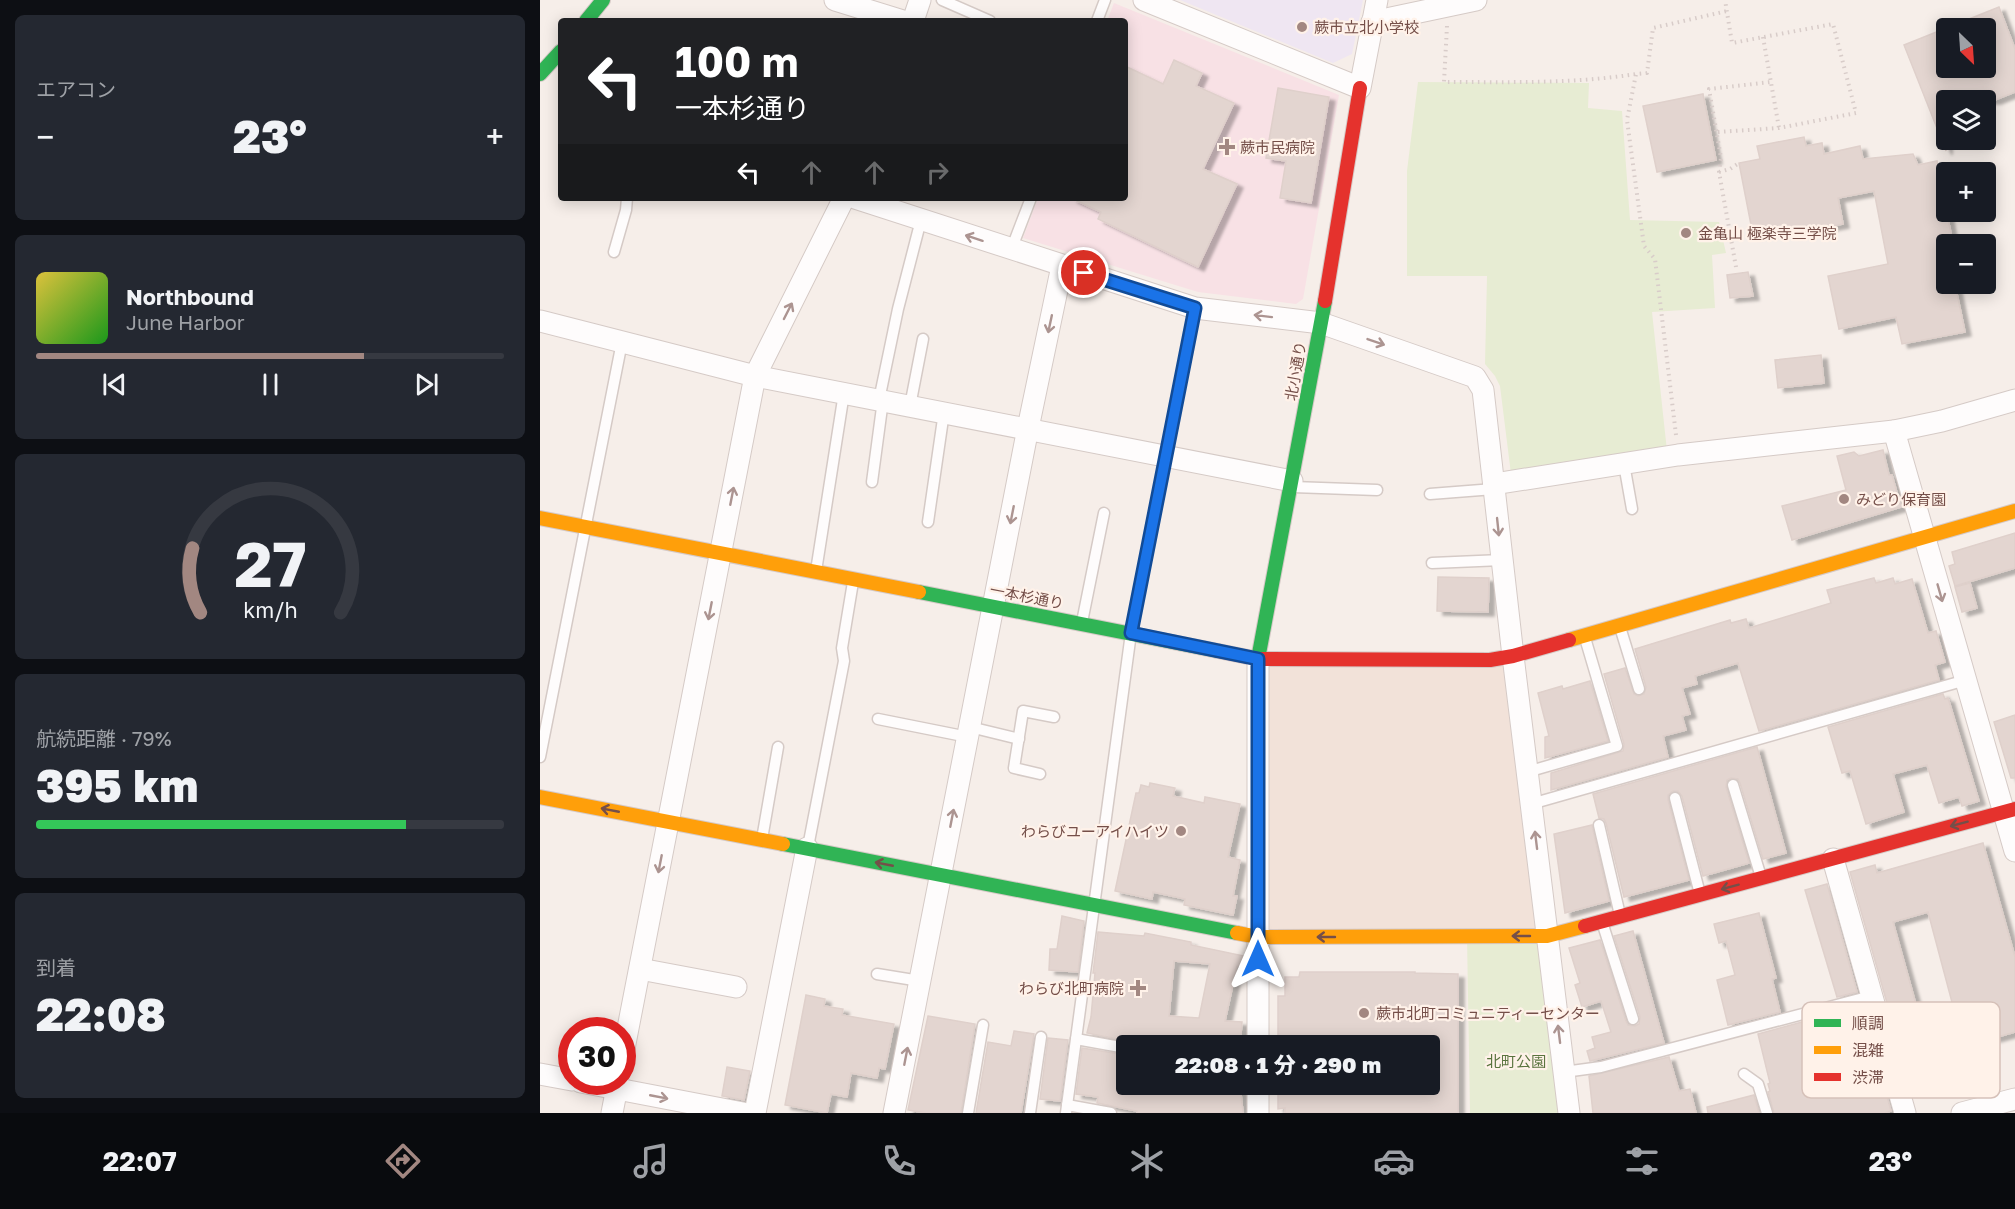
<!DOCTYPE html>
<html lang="ja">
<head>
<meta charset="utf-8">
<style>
  body { margin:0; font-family:"Golos Text","Noto Sans JP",sans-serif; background:#242831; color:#f1f3f6; height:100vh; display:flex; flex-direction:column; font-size:22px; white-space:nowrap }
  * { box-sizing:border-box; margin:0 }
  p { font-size:20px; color:#9ea1a6 }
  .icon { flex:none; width:33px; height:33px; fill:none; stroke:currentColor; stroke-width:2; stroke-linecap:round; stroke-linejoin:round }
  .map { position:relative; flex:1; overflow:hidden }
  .sheet { display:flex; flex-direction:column; gap:15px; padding:15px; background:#0d0f14; width:540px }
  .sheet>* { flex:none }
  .hud { position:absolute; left:18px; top:18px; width:570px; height:183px; border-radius:6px; box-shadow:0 3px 15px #0003; background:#202124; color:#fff; overflow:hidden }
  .needle { width:39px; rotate:155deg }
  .tools { position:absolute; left:1396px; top:18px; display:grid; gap:12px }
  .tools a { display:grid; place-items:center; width:60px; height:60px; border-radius:6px; background:#171b24; box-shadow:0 3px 15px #0003; font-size:30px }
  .speed { position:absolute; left:18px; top:1017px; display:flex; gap:12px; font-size:30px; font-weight:700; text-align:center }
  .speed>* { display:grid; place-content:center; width:78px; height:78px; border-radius:50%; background:#171b24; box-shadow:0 3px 15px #0003; line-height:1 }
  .speed .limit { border:9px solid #d22; background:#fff; color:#111 }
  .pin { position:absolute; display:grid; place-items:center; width:51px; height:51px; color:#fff; margin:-26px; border:3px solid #fff; border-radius:50%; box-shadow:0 2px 6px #0007 }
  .me { position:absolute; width:66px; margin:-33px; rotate:0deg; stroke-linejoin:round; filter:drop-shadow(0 0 4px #0008) }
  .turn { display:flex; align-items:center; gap:21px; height:126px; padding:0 18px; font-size:27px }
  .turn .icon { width:78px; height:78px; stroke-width:2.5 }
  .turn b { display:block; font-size:42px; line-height:51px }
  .lanes { display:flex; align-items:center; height:57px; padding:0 18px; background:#0003; justify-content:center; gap:30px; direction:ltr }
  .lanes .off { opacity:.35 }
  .big { font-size:45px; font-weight:800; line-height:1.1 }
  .sheet .card { flex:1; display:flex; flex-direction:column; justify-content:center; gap:9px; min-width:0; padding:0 21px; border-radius:9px; background:#242831 }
  .sheet .dial { align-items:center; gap:0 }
  .dial svg { height:156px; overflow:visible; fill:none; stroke:#363941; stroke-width:7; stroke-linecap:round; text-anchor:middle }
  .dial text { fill:#f1f3f6; stroke:none }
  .song { display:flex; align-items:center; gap:18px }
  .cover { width:72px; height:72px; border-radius:9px; background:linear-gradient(135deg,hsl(50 70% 55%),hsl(120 70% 35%)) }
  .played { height:6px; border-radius:3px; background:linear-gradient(90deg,#a28781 70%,#363941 70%) }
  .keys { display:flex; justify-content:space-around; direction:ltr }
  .heat { display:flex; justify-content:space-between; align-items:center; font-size:33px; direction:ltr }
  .charge { height:9px; border-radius:4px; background:linear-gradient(90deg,#34c759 79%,#363941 0) }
  .trip { position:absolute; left:576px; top:1035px; width:324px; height:60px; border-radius:6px; background:#171b24; box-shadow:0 3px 15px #0003; font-weight:800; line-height:60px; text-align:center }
  .tabs { display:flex; height:96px; justify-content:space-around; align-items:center; background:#090b0e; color:#9ea1a6 }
  .tabs .icon { width:42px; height:42px }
  .tabs .on { color:#a28781 }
  .tabs b { font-size:27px; color:#f1f3f6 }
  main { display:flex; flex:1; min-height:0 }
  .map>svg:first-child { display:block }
  .residential { fill:#f2e2d9 }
  .education { fill:#efe6f2 }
  .medical { fill:#f8e1e5 }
  .green { fill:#e7ecd3 }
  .building { fill:#e3d5d0; stroke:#dfd0cb; stroke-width:1.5; fill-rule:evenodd; filter:url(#shadow) }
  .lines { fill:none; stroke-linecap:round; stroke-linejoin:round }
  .lane-casing { stroke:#d5cac6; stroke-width:13 }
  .street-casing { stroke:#d5cac6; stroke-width:23 }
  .fast-casing { stroke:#d5c9c6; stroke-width:16 }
  .slow-casing { stroke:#d5c9c6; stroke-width:16 }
  .jam-casing { stroke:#d5c9c6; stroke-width:16 }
  .path { stroke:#d8ccc9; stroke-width:4; stroke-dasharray:1.5 4.5; stroke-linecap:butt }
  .lane { stroke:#fefcfc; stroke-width:10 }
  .street { stroke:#fefcfc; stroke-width:21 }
  .fast { stroke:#30b455; stroke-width:14 }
  .slow { stroke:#ff9f0a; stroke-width:14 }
  .jam { stroke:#e5322d; stroke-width:14 }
  .oneway { stroke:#ac9491 }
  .oneway2 { stroke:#754f49 }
  .route-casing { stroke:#114b97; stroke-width:15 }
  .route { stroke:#1a73e8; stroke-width:10 }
  .poi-dot { fill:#a28781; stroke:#fff2e9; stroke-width:2 }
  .labels { text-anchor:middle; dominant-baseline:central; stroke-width:4.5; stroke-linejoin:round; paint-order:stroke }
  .poi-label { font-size:15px; fill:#754f49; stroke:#fff2e9; text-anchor:start }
  .street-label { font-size:15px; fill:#754f49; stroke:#fff2e9 }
  .park-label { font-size:15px; fill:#5a743e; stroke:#fff2e9 }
  .key { fill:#fff2e9; stroke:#d6c1b9; stroke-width:1.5 }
  .key-label { font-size:16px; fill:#754f49 }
</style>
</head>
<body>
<main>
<section class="sheet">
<div class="card"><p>エアコン</p>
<div class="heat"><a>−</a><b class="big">23°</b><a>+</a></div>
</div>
<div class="card">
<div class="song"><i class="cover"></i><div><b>Northbound</b><p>June Harbor</p></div></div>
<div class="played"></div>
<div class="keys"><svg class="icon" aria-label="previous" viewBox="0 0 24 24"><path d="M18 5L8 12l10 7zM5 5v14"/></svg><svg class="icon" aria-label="pause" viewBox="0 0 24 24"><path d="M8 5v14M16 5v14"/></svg><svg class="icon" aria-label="next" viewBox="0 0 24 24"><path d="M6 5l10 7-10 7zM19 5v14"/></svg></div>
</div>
<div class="card dial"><svg viewBox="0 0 100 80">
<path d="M14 69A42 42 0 1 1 86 69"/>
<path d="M14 69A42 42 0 0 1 10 36" stroke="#a28781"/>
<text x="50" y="56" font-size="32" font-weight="700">27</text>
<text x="50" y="72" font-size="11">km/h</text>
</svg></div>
<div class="card"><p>航続距離 · 79%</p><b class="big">395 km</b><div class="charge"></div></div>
<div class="card"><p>到着</p><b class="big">22:08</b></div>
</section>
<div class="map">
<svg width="1475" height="1113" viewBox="0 0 1475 1113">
  <defs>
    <filter id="shadow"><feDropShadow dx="6" dy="4" stdDeviation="1.5" flood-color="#0004"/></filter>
  </defs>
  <rect width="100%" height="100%" fill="#f6eee9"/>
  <polygon class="residential" points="973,656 1007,936 718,937 718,659"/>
  <polygon class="education" points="640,0 823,0 812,54 793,63"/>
  <polygon class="medical" points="574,3 799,95 763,299 756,304 658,292 483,238 498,198 585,198 585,21 567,21"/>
  <g class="green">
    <polygon points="878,82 1049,83 1048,108 1082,111 1090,220 1179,222 1186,253 1172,255 1175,308 1112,312 1127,451 971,474 960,386 955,376 945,364 947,276 867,276 867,171"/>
    <polygon points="1007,936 1029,1113 930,1113 927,937"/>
  </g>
  <g class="building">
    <path d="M 1459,7 L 1475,49 L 1475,92 L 1455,100 L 1407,100 L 1406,151 L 1364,45 ZM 1407,28 L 1446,28 L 1446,68 L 1407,68 Z"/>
    <polygon points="634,60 662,73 656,86 694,103 663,169 697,184 658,267 558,219 561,212 531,198 585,198 585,66 623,84"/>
    <polygon points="738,88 789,97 771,203 740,198 746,161 726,158"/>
    <polygon points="1163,94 1176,160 1117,172 1103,106"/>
    <polygon points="1264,137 1266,146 1282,143 1284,154 1320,146 1323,159 1373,154 1378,165 1397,161 1413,244 1407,244 1407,284 1415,284 1425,332 1362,344 1356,317 1299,329 1288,276 1348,264 1334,191 1298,198 1303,224 1254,234 1252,227 1213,235 1199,163 1220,159 1217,146"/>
    <polygon points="1208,272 1213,296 1190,298 1187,275"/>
    <polygon points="1281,355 1284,383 1238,388 1235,360"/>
    <polygon points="1343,450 1349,475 1352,475 1361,507 1252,540 1242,506 1306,490 1297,456 1314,452 1319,456"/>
    <polygon points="1475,533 1475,568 1415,586 1409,566 1415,564 1412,552"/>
    <polygon points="898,577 949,578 948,612 897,611"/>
    <polygon points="1334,578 1336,583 1353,578 1355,584 1372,579 1388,633 1396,631 1405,662 1395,665 1399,680 1219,731 1198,663 1155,676 1157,684 1142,688 1150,714 1142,716 1146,730 1123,736 1128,757 1011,790 1011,773 1083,751 1084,744 1064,674 1085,668 1094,694 1098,696 1104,694 1106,687 1095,649 1190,620 1191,623 1206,619 1209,628 1291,603 1287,590"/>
    <polygon points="1430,583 1437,608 1422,612 1415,587"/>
    <polygon points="1050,681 1068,741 1005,758 1005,737 1009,736 998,693 1022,686 1023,689"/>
    <polygon points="1403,694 1405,699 1408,698 1439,801 1422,806 1419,797 1399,803 1387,765 1353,774 1364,812 1326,824 1310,771 1302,773 1288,727"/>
    <polygon points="1475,715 1475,778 1471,778 1454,722"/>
    <polygon points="1217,747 1246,853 1223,859 1200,783 1198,779 1191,778 1187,780 1186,787 1209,863 1163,876 1142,796 1138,791 1133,791 1128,795 1128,800 1149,880 1084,897 1066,823 1064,819 1059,818 1053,794"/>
    <polygon points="610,783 635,788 633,796 664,803 665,797 700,804 688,857 700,860 693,896 697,896 693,915 644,905 645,899 613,892 612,899 575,891 596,793 599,793 601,785 609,787"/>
    <polygon points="1052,825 1069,901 1025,913 1014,834"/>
    <polygon points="1443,843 1475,957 1475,1032 1454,1038 1453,1034 1445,1036 1439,1015 1417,1021 1388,912 1353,922 1397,1080 1371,1088 1310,872 1335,865 1337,873"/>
    <polygon points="1287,884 1317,992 1297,997 1265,890"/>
    <polygon points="1219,913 1236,978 1232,979 1240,1012 1188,1025 1177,980 1195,975 1186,941 1179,943 1174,924"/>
    <polygon points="522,916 544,921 538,972 509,970 510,949 517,949"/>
    <polygon points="1093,931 1124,1043 1050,1061 1047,1051 1055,1048 1052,1037 1071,1032 1061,1001 1042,1007 1035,985 1040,983 1029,948 1060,940 1086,1021 1088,1025 1095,1026 1099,1024 1100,1017 1074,936"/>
    <path d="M 558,932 L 604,936 L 605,933 L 651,942 L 651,945 L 704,956 L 703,967 L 697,966 L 685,1021 L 702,1022 L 700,1046 L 613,1046 L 547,1033 L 551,1017 L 555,973 L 553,973 ZM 634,961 L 670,964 L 659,1018 L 629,1016 Z"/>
    <polygon points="760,972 875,972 875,973 918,974 918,1113 745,1113 745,1108 738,1109 738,1084 890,1084 890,1046 745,1046 745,1039 738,1039 738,996 745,996 745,977 759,977"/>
    <polygon points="266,995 285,999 284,1006 303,1009 302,1015 354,1024 345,1069 339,1068 337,1078 311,1073 307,1097 291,1094 287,1113 245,1105"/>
    <polygon points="1321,1006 1327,1024 1286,1036 1282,1041 1282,1045 1284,1049 1291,1050 1331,1039 1351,1111 1345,1113 1234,1113 1228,1092 1230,1091 1228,1084 1230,1083 1218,1034"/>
    <polygon points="388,1016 435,1024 421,1113 386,1113 368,1110"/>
    <polygon points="474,1031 494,1034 481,1113 436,1113 448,1042 471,1046"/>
    <polygon points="508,1038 528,1040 520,1101 500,1099"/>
    <polygon points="542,1048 586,1055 586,1084 700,1084 703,1113 597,1113 597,1111 557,1103 558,1097 536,1094"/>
    <polygon points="1129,1057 1139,1091 1150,1089 1156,1113 1053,1113 1049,1076"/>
    <polygon points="187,1067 210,1071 204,1100 182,1096"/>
    <polygon points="1214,1095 1219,1113 1168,1113 1167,1107"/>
  </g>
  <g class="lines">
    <defs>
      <g id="lane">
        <polyline points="402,0 450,21"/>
        <polyline points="557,21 565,0"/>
        <polyline points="471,250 491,198"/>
        <polyline points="74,252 86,210 87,198"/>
        <polyline points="339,400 358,309 381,220"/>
        <polyline points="370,406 383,339"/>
        <polyline points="1084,464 1092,509"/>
        <polyline points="332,482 343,400"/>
        <polyline points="753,487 837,490"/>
        <polyline points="890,494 954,489"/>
        <polyline points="388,522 404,412"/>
        <polyline points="892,563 962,560"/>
        <polyline points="276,571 304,393"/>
        <polyline points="542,622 564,513"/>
        <polyline points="1080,627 1099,689"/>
        <polyline points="338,719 428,737"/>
        <polyline points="430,727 479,739"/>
        <polyline points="0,757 82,342"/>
        <polyline points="987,772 1077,746 1045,638"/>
        <polyline points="500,774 474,768 483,711 514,717"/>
        <polyline points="1193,785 1221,877"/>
        <polyline points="1135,798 1160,894"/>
        <polyline points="991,804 1426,680"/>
        <polyline points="1059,825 1080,915"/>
        <polyline points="222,839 238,747"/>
        <polyline points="268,847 304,661 302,648 313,582"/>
        <polyline points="1062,922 1093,1019"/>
        <polyline points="337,974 380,981"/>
        <polyline points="536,1039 586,1048"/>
        <polyline points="1289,1043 1340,1028"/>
        <polyline points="1024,1072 1061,1067 1331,996"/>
        <polyline points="1204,1074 1218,1084 1227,1113"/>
        <polyline points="527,1105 571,1113"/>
        <polyline points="428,1113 443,1025"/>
        <polyline points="490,1113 501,1037"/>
        <polyline points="526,1113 591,633 655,308"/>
      </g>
      <g id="street">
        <polyline points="295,0 363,21"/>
        <polyline points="604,0 820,88 837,0"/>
        <polyline points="373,21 380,0"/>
        <polyline points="832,22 936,0"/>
        <polyline points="315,198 655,308 781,323 935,377 943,390 973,656 1029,1113"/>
        <polyline points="0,321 215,376 752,481"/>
        <polyline points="1354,431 1475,851"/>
        <polyline points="954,484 1138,455 1354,431 1402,421 1475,400"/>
        <polyline points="1293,859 1365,1113"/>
        <polyline points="100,969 196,987"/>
        <polyline points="718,1046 718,659"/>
        <polyline points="82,1059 215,376 304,198"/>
        <polyline points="0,1074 32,1080"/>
        <polyline points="41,1082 203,1113"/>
        <polyline points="72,1113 78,1082"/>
        <polyline points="215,1113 267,848"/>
        <polyline points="354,1113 488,428 522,266"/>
        <polyline points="718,1113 718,1084"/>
        <polyline points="1422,1113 1475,1099"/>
      </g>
      <g id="fast">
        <polyline points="46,21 63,0"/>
        <polyline points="0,74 21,51"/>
        <polyline points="379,592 678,651"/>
        <polyline points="718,659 785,301"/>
        <polyline points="243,844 697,933"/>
      </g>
      <g id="slow">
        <polyline points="0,518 379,592"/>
        <polyline points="1029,640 1475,511"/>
        <polyline points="0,797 243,844"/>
        <polyline points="697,933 718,937 1007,936 1045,926"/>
      </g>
      <g id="jam">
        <polyline points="785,301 820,88"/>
        <polyline points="678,651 718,659 950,660 973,656 1029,640"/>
        <polyline points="1045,926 1475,809"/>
      </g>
    </defs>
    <use href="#lane" class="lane-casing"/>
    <use href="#street" class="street-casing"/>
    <use href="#fast" class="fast-casing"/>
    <use href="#slow" class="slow-casing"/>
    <use href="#jam" class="jam-casing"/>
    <g class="path">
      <path d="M 907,26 L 904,82 C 968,82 1033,84 1096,74"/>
      <polyline points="1223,37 1239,128"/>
      <polyline points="1178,132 1239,128 1316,113 1293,24 1192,43 1185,0"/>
      <polyline points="1179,172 1190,169 1199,163"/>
      <polyline points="1196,267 1179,172 1181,158 1169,89 1231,82"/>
      <polyline points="1136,435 1115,259 1104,246 1087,120 1096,74 1107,73 1113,28 1187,11"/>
    </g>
    <use href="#lane" class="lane"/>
    <use href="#street" class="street"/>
    <use href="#fast" class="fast"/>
    <use href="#slow" class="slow"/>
    <use href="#jam" class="jam"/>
  </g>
  <defs><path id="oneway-shaft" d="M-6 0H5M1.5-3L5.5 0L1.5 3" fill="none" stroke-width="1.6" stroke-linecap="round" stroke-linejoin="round" transform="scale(1.5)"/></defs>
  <g class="oneway">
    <use href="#oneway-shaft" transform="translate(434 238) rotate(-162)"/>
    <use href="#oneway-shaft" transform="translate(248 311) rotate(-63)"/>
    <use href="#oneway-shaft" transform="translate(723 316) rotate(-173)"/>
    <use href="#oneway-shaft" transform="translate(510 324) rotate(102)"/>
    <use href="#oneway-shaft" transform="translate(836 342) rotate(19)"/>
    <use href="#oneway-shaft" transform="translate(192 496) rotate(-79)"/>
    <use href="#oneway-shaft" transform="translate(472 515) rotate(101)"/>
    <use href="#oneway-shaft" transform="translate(958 527) rotate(84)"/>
    <use href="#oneway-shaft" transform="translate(1400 593) rotate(74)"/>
    <use href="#oneway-shaft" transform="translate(170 611) rotate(101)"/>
    <use href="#oneway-shaft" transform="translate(412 818) rotate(-79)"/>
    <use href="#oneway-shaft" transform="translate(996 840) rotate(-97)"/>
    <use href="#oneway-shaft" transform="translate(120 864) rotate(101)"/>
    <use href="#oneway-shaft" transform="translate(1019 1034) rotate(-97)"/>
    <use href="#oneway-shaft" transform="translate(366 1056) rotate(-79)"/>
    <use href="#oneway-shaft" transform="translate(119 1097) rotate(11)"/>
  </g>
  <g class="oneway2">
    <use href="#oneway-shaft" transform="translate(70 810) rotate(-169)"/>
    <use href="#oneway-shaft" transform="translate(1419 824) rotate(165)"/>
    <use href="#oneway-shaft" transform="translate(344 864) rotate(-169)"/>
    <use href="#oneway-shaft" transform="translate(1190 887) rotate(165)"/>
    <use href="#oneway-shaft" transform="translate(981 936) rotate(180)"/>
    <use href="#oneway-shaft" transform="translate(786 937) rotate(180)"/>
  </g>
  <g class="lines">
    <defs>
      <polyline id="route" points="544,273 655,308 591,633 718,659 718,959"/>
    </defs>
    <use href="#route" class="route-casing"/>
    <use href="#route" class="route"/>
  </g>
  <g class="poi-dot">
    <circle cx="762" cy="27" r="6"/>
    <path d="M684 138h6v6h6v6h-6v6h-6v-6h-6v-6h6z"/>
    <circle cx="1146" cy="233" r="6"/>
    <circle cx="1304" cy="499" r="6"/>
    <circle cx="641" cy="831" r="6"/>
    <path d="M595 979h6v6h6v6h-6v6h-6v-6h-6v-6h6z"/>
    <circle cx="824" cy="1013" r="6"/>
  </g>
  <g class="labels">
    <g class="poi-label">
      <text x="774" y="27">蕨市立北小学校</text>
      <text x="700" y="147">蕨市民病院</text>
      <text x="1158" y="233">金亀山 極楽寺三学院</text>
      <text x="1316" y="499">みどり保育園</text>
      <text x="629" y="831" text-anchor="end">わらびユーアイハイツ</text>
      <text x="584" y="988" text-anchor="end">わらび北町病院</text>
      <text x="836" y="1013">蕨市北町コミュニティーセンター</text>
    </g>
    <g class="street-label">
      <text transform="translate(755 371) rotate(-80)">北小通り</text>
      <text transform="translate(487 596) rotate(11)">一本杉通り</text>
    </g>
    <g class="park-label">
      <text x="976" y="1061">北町公園</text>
    </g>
  </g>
  <rect x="1262" y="1002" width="198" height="96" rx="9" class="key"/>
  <rect x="1274" y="1019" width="27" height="8" fill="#30b455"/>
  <rect x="1274" y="1046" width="27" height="8" fill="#ff9f0a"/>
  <rect x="1274" y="1073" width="27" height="8" fill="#e5322d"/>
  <g class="key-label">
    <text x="1312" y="1029">順調</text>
    <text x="1312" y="1056">混雑</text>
    <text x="1312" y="1083">渋滞</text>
  </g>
</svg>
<div class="tools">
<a><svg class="needle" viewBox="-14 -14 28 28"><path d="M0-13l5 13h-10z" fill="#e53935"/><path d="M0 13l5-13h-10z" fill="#9ea1a6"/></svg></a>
<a><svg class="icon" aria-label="layers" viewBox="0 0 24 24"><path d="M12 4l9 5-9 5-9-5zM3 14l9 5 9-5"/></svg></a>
<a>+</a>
<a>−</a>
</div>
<div class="speed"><div class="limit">30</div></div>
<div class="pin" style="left:544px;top:273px;background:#d93025"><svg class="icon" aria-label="arrive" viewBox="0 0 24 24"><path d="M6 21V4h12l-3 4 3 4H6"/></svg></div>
<svg class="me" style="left:718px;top:959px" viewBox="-20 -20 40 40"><path d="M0-17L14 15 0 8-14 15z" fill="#1a73e8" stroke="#fff" stroke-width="4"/></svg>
<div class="trip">22:08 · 1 分 · 290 m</div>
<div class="hud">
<div class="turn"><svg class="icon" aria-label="left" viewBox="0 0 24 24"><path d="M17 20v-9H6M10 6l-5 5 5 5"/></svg><div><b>100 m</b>一本杉通り</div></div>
<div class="lanes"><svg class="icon" aria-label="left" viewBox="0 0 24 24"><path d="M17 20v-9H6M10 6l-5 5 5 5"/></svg><svg class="icon off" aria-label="ahead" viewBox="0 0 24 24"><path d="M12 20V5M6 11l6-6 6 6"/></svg><svg class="icon off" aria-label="ahead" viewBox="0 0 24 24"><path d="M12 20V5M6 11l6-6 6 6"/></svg><svg class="icon off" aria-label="right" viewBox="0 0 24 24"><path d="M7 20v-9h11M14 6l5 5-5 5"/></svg></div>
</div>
</div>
</main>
<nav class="tabs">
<b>22:07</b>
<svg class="icon on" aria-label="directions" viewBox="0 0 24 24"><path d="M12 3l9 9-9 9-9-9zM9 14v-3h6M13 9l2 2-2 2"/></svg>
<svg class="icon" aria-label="music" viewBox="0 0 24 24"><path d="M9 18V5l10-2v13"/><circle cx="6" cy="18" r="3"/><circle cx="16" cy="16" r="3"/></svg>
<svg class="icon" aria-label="phone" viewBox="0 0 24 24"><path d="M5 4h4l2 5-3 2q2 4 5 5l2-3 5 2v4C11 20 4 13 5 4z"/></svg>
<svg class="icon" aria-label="climate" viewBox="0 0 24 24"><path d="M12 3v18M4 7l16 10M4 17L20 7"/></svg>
<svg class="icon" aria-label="car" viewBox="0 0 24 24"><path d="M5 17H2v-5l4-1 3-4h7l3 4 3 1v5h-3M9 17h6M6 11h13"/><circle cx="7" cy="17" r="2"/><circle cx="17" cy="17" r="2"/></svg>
<svg class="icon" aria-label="filters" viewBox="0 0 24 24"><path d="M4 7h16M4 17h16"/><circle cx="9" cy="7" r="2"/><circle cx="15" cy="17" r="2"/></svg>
<b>23°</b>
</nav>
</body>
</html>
